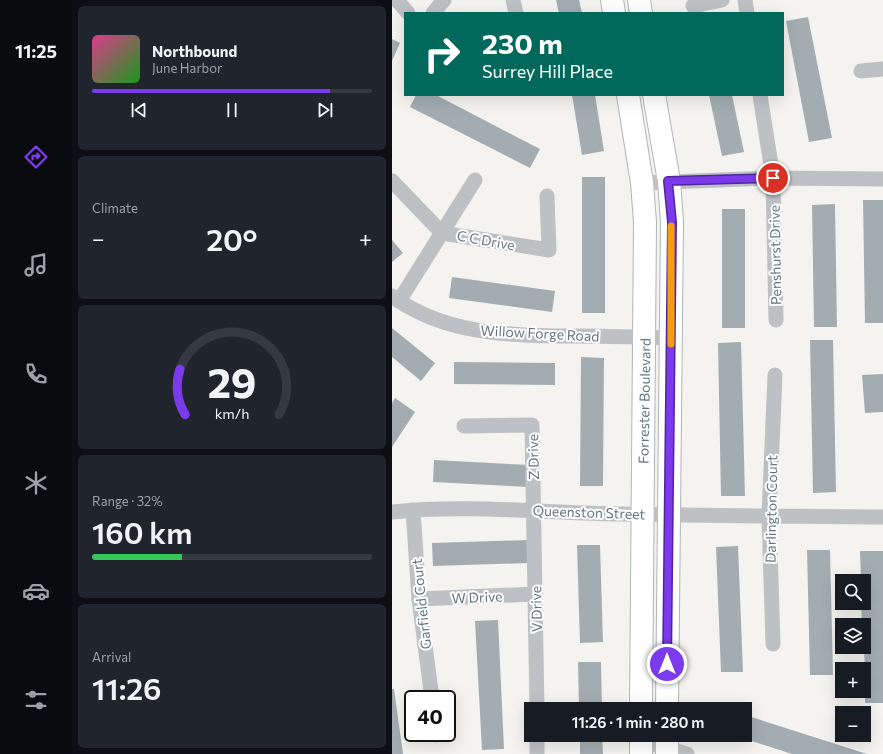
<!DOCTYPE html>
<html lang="en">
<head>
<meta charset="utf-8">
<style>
  body { margin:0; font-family:Commissioner,sans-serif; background:#20242c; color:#f1f3f6; height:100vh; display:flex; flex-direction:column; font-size:15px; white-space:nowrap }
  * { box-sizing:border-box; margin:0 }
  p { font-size:13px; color:#9ea1a6 }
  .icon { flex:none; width:22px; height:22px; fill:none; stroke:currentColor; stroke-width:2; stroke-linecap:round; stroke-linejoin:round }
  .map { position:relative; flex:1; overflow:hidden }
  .sheet { display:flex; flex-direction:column; gap:6px; padding:6px; background:#0d0f14; width:320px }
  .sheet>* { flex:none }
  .guide { position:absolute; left:12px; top:12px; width:380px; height:84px; border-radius:0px; box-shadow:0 4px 16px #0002; background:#00695c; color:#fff; overflow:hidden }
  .fabs { position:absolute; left:443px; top:574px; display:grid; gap:8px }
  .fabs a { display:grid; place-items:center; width:36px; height:36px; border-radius:0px; background:#171b24; box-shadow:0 4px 16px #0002; font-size:20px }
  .speed { position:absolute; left:12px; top:690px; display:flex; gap:8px; font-size:20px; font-weight:700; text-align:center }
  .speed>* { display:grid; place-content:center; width:52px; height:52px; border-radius:50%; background:#171b24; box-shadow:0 4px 16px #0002; line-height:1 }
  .speed .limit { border:2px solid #111; border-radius:6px; background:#fff; color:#111 }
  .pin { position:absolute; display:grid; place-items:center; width:34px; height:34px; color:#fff; margin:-17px; border:2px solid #fff; border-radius:50%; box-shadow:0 1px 4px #0007 }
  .me { position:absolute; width:44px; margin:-22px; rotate:0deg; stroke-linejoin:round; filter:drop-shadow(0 0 3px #0008) }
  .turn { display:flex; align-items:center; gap:14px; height:84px; padding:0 12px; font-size:18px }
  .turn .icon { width:52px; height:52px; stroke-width:2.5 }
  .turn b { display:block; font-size:28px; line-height:34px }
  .big { font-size:30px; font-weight:600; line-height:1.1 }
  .sheet .widget { flex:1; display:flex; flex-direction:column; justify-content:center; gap:6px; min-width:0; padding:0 14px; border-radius:6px; background:#20242c }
  .sheet .dial { align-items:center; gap:0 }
  .dial svg { height:104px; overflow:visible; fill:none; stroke:#363941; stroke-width:7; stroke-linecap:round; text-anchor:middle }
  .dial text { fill:#f1f3f6; stroke:none }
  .song { display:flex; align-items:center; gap:12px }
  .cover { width:48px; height:48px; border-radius:6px; background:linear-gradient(135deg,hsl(330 70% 55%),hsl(120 70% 35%)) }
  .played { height:4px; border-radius:2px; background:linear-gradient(90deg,#7c3aed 85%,#363941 85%) }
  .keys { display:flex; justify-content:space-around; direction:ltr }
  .heat { display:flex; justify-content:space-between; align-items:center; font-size:22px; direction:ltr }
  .charge { height:6px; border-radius:3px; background:linear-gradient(90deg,#34c759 32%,#363941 0) }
  .trip { position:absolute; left:132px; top:702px; width:228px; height:40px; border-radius:0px; background:#171b24; box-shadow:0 4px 16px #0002; font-weight:600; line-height:40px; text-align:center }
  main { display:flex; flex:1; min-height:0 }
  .tab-bar { display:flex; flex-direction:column; width:72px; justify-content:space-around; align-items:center; background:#090b0e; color:#9ea1a6 }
  .tab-bar .icon { width:28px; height:28px }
  .tab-bar .active { color:#7c3aed }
  .tab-bar b { font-size:18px; color:#f1f3f6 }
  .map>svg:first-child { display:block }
  .building { fill:#a3adb1 }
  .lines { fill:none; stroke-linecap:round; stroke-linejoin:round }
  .secondary-casing { stroke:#afb5b9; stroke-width:24 }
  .street { stroke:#bdc1c4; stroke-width:15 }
  .secondary { stroke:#fff; stroke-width:22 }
  .route-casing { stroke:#51269a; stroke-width:10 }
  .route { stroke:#7c3aed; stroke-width:7 }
  .slow { stroke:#f59e0b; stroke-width:7 }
  .labels { text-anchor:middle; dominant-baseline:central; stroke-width:4; stroke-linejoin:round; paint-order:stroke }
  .street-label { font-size:14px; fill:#637680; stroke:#fff }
</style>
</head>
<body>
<main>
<nav class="tab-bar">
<b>11:25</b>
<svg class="icon active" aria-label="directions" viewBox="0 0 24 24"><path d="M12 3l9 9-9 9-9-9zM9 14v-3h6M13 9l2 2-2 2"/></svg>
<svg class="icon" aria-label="music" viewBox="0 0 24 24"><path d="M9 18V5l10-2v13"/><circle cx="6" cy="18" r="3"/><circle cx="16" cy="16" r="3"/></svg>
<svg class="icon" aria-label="phone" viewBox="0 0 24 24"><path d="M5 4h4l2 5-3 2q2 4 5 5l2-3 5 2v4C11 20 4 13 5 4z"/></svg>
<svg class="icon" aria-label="climate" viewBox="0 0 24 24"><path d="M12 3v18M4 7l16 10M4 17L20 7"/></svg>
<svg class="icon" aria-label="car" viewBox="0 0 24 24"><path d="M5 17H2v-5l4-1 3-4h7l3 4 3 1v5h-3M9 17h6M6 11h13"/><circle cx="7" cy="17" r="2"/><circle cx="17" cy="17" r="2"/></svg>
<svg class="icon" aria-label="filters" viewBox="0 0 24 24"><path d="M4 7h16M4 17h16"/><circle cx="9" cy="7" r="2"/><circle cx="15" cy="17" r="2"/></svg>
</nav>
<section class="sheet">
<div class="widget">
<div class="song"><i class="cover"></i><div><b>Northbound</b><p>June Harbor</p></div></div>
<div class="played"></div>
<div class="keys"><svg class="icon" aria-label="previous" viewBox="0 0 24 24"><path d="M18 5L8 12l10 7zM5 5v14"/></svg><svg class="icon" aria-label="pause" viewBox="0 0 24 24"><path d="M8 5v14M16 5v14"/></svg><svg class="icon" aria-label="next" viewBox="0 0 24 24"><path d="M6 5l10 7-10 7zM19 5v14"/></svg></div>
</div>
<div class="widget"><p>Climate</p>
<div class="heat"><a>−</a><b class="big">20°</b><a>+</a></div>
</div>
<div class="widget dial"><svg viewBox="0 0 100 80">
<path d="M14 69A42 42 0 1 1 86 69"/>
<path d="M14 69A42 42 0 0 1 10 34" stroke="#7c3aed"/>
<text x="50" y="56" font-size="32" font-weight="700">29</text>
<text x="50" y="72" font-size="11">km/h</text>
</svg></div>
<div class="widget"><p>Range · 32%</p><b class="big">160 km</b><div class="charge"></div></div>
<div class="widget"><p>Arrival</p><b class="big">11:26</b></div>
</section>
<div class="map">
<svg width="491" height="754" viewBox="0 0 491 754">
  <rect width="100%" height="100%" fill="#f4f3ef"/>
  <g class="building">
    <polygon points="164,0 187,0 190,13 167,13"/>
    <polygon points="416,17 440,138 417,142 394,21"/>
    <polygon points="0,39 8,43 0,61"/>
    <polygon points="24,95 44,95 148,149 138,168 18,107"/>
    <polygon points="180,95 203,95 212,151 190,155"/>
    <polygon points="317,95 340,95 352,152 330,156"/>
    <rect x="190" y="177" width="23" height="136"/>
    <polygon points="471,200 491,200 491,323 473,323"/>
    <polygon points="443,204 445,327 422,327 420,205"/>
    <rect x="330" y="209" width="23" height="119"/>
    <polygon points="0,240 11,253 0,262"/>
    <polygon points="60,277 163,291 160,312 57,298"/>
    <polygon points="0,328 43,363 29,381 0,357"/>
    <polygon points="418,340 441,340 444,492 421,493"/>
    <polygon points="349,342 353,496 329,496 326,343"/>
    <polygon points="189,357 212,358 211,486 188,486"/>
    <polygon points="62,362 163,363 163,385 62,384"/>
    <polygon points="491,374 491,412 473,413 470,375"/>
    <polygon points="3,398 23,412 0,447 0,403"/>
    <polygon points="42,460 137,465 136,487 41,482"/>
    <polygon points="136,540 137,563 41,566 40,543"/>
    <polygon points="185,545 208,545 211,642 188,643"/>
    <polygon points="346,546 351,672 329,672 324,547"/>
    <polygon points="415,550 438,550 441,675 418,675"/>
    <polygon points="468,551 491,551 491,703 473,703 472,625 470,625 469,603 472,603 472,581 469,581"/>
    <polygon points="106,620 112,749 90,750 83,621"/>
    <polygon points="186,662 209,662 210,709 187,709"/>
    <polygon points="0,689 2,689 11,754 0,754"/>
    <polygon points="353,715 475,754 400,754 341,735 353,735"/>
    <polygon points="188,735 210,735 211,754 188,754"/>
  </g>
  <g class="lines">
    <defs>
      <g id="secondary">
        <polyline points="220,0 222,13"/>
        <polyline points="247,0 249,13"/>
        <polyline points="236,95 250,183 253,222 249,709"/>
        <polyline points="262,95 277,181 280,222 275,709"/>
        <polyline points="249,754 249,735"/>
        <polyline points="275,754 275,735"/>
      </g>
    </defs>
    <use href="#secondary" class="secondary-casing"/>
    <g class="street">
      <polyline points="5,0 16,13"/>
      <polyline points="121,0 124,13"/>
      <polyline points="353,0 355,13"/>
      <polyline points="301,6 330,0"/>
      <polyline points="41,13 52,0"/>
      <polyline points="469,71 491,69"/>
      <polyline points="368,95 381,178 384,320"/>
      <polyline points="0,181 50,233 157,250 155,196"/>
      <polyline points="250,183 381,178 491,179"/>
      <path d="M 0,296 C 52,334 113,335 175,336 C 210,336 244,337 279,338"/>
      <polyline points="7,301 83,180"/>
      <polyline points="72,426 140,425 145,709"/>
      <polyline points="21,510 27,599 40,699"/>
      <path d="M 0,512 C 76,504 154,513 230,514 C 317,516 404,516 491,517"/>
      <polyline points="27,599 143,594"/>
      <polyline points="381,644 377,516 383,375"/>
      <polyline points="44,733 44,735"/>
      <polyline points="145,735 145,754"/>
      <polyline points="249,741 295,754"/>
    </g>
    <use href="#secondary" class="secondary"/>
  </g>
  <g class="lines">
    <defs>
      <polyline id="route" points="275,664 280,222 276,181 381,178"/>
    </defs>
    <use href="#route" class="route-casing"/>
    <use href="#route" class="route"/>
    <polyline class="slow" points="279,344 279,226"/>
  </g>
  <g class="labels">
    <g class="street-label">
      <text transform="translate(94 240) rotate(10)">C C Drive</text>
      <text transform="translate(383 255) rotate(-91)">Penshurst Drive</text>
      <text transform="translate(148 333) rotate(3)">Willow Forge Road</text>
      <text transform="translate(252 401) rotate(-89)">Forrester Boulevard</text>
      <text transform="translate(141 457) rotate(-91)">Z Drive</text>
      <text transform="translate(379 509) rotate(-89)">Darlington Court</text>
      <text transform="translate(197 512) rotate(2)">Queenston Street</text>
      <text transform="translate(85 597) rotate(-2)">W Drive</text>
      <text transform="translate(29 604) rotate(-96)">Garfield Court</text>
      <text transform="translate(144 609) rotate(-91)">V Drive</text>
    </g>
  </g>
</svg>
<div class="fabs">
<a><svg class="icon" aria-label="search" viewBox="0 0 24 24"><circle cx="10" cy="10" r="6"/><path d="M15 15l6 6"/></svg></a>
<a><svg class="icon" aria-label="layers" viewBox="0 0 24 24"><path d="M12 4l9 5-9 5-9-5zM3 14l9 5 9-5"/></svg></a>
<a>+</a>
<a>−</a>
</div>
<div class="speed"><div class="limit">40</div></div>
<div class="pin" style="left:381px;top:178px;background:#d93025"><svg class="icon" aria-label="arrive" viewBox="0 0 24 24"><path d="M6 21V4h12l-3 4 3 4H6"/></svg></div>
<svg class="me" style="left:275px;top:664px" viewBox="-20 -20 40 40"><circle r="17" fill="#7c3aed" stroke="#fff" stroke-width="3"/><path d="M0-11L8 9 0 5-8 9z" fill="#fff"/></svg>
<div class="trip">11:26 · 1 min · 280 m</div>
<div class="guide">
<div class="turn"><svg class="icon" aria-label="right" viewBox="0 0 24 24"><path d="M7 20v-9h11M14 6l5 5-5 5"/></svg><div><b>230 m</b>Surrey Hill Place</div></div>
</div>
</div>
</main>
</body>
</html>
